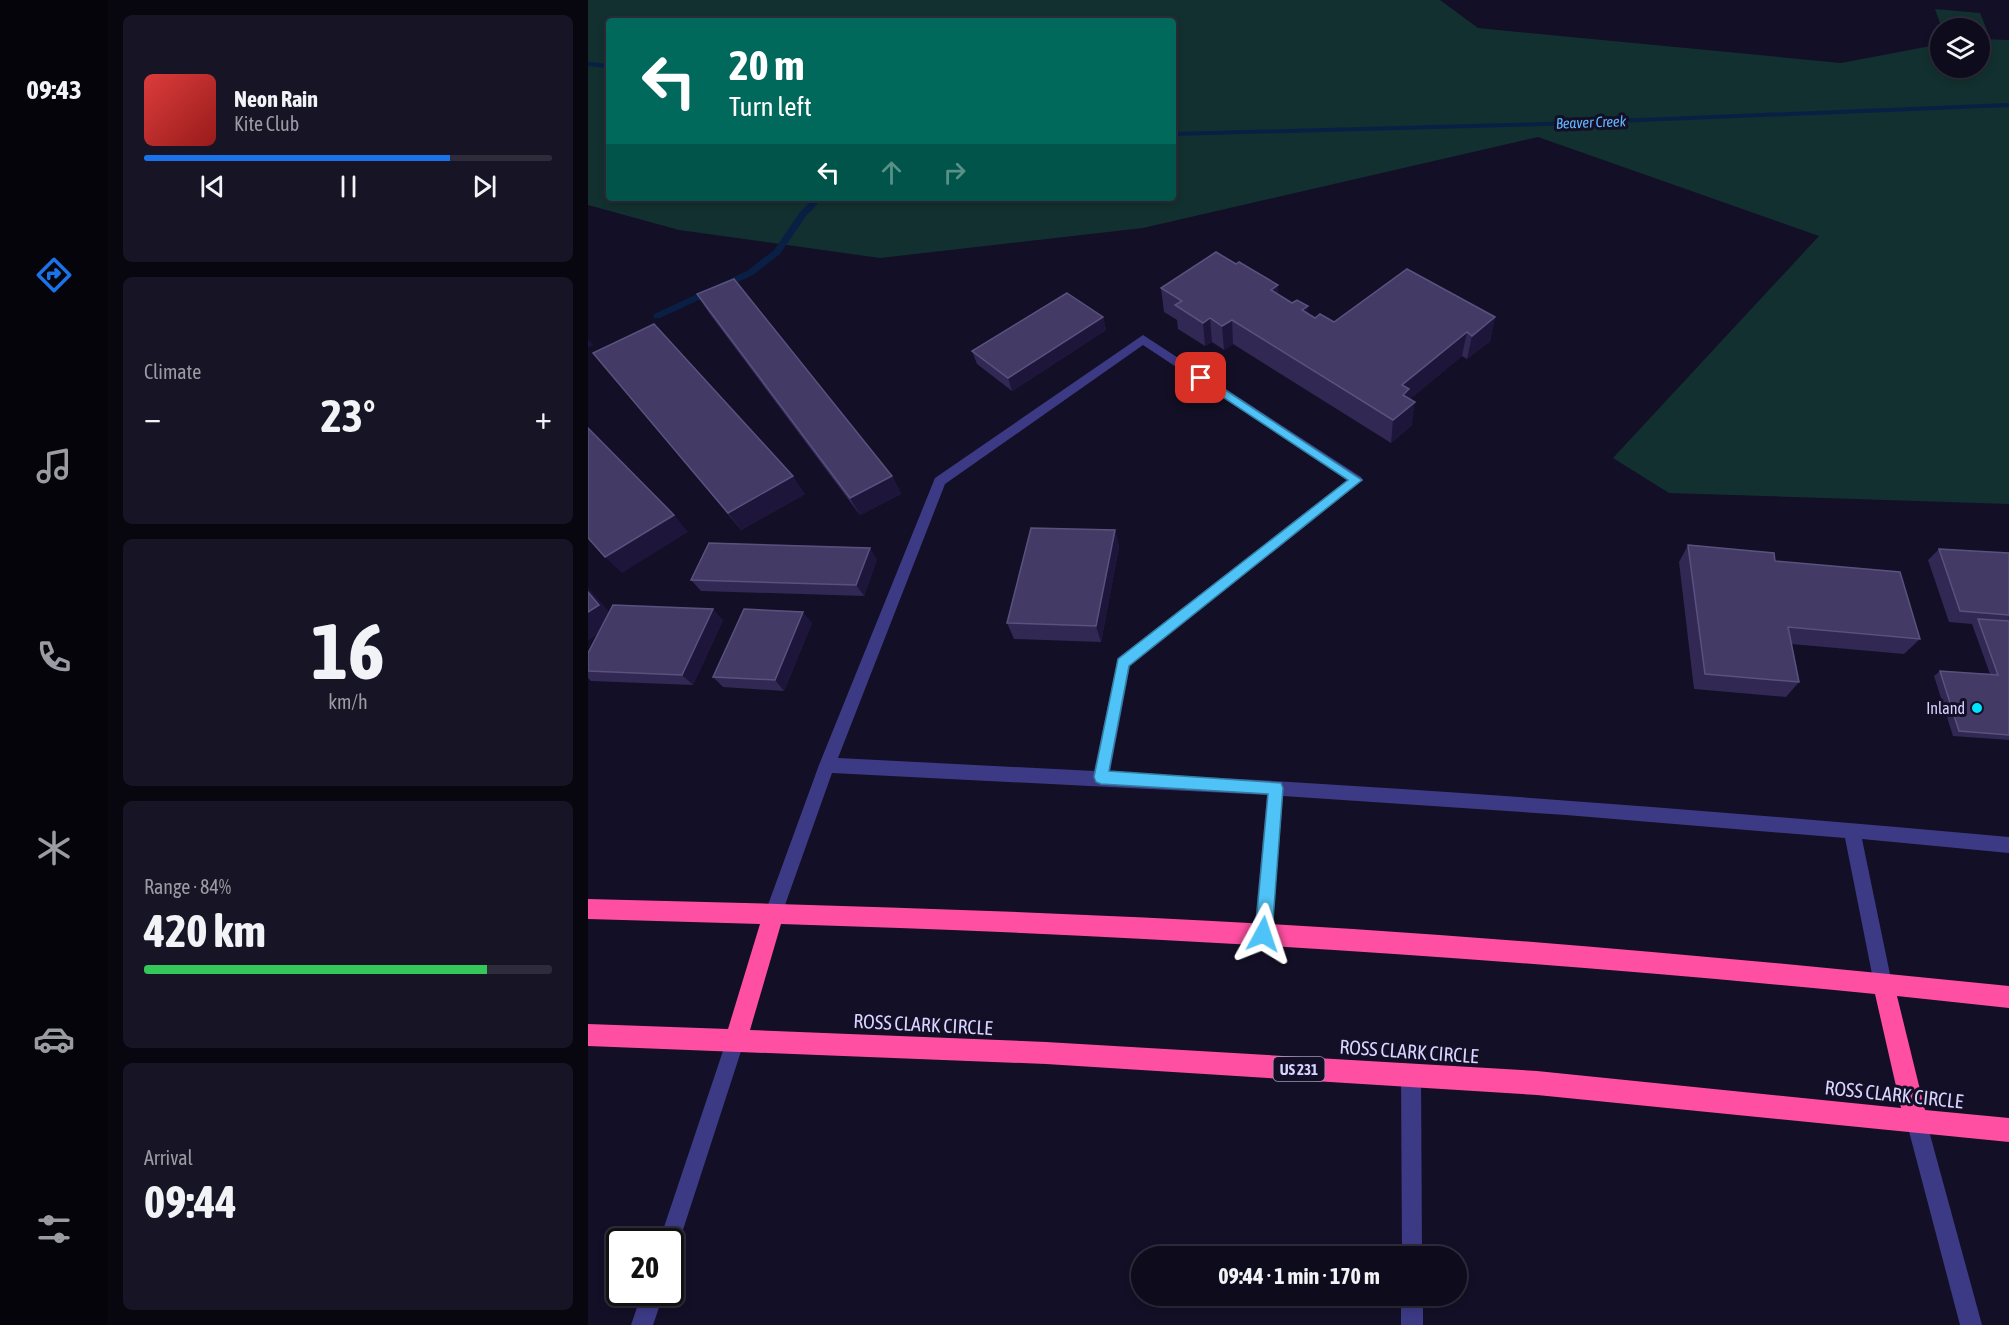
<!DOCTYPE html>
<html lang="en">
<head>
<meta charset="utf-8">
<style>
  body { margin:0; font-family:"Asap Condensed",sans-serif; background:#171425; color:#f1f3f6; height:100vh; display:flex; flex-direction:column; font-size:22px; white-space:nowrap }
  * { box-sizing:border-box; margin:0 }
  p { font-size:20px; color:#9b9ba3 }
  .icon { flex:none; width:33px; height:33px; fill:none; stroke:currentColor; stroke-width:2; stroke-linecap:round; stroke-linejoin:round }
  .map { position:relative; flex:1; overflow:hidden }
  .panel { display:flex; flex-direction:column; gap:15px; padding:15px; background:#08060f; width:480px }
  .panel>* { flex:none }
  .banner { position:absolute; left:18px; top:18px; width:570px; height:183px; border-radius:6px; box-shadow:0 3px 9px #0003,0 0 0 2px #2e2b3b; background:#00695c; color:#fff; overflow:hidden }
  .fabs { position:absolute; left:1342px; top:18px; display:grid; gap:12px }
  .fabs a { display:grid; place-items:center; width:60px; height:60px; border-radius:50%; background:#0e0b1c; box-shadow:0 3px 9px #0003,0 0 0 2px #2e2b3b; font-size:30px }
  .speed { position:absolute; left:18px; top:1228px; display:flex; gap:12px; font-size:30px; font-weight:700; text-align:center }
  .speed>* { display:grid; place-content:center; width:78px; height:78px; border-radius:50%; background:#0e0b1c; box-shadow:0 3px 9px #0003,0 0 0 2px #2e2b3b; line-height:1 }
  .speed .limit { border:3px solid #111; border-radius:9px; background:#fff; color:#111 }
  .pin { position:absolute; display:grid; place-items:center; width:51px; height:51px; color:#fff; margin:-26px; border-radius:12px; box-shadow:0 3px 9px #0006 }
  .me { position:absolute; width:66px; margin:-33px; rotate:5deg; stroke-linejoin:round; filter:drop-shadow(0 0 4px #0008) }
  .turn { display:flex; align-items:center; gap:21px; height:126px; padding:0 24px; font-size:27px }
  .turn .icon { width:78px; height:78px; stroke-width:2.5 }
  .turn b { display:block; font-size:42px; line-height:51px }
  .lanes { display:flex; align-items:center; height:57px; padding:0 24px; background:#0003; justify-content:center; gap:30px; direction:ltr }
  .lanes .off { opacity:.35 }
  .big { font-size:45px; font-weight:700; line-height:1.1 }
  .panel .widget { flex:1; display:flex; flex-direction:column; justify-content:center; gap:9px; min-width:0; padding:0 21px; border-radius:9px; background:#171425 }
  .panel .dial { align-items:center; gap:0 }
  .dial b { font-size:78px; line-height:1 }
  .song { display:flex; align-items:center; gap:18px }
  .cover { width:72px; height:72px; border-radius:9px; background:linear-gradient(135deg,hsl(0 70% 55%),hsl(0 70% 35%)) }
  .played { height:6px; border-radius:3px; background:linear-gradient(90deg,#1a73e8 75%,#2e2b3b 75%) }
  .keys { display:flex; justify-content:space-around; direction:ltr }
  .heat { display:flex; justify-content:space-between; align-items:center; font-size:33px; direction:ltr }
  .charge { height:9px; border-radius:4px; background:linear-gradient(90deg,#34c759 84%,#2e2b3b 0) }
  .trip { position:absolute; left:543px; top:1246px; width:336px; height:60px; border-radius:30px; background:#0e0b1c; box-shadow:0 3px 9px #0003,0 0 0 2px #2e2b3b; font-weight:700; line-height:60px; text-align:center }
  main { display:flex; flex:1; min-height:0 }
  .menu { display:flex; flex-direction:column; width:108px; justify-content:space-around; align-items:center; background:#06040b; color:#9b9ba3 }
  .menu .icon { width:42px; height:42px }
  .menu .active { color:#1a73e8 }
  .menu b { font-size:27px; color:#f1f3f6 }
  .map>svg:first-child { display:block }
  .green { fill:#12302f; fill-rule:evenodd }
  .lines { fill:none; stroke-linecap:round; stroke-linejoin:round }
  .stream { fill:#0a1f44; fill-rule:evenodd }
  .minor { fill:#3d3a85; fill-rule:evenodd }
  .highway { fill:#ff4fa3; fill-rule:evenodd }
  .wall { fill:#312854 }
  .shaded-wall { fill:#1d163a }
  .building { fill:#433a66; stroke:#5a527e; stroke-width:1.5 }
  .route { fill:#4fc3f7; stroke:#337fa1; stroke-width:1.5 }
  .poi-dot { fill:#00e5ff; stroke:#130f26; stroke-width:2 }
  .labels { text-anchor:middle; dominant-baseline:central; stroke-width:6; stroke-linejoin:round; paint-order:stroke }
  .far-water-label { font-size:15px; font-style:italic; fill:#62b6ff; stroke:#130f26 }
  .shield { fill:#130f26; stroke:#9e99be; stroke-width:1.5 }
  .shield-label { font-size:15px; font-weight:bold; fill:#d9d4ff }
  .poi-label { font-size:16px; fill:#d9d4ff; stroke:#130f26; text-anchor:end }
  .near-street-label { font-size:20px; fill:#d9d4ff; stroke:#130f26 }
</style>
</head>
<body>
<main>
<nav class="menu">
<b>09:43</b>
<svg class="icon active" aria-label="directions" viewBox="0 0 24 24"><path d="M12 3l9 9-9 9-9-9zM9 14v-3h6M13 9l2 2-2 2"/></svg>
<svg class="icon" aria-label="music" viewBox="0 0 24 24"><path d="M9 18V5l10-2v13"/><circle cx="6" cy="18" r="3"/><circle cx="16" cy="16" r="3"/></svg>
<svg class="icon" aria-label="phone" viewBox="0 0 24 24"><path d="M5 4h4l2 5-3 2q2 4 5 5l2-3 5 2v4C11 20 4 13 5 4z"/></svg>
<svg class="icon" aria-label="climate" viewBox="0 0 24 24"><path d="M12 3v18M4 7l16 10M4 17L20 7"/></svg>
<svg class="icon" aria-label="car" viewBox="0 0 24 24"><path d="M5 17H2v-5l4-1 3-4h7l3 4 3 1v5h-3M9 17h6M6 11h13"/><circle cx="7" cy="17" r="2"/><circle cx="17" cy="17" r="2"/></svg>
<svg class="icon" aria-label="filters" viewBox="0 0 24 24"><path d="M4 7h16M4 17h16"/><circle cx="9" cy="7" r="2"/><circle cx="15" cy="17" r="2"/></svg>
</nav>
<section class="panel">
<div class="widget">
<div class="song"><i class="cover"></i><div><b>Neon Rain</b><p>Kite Club</p></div></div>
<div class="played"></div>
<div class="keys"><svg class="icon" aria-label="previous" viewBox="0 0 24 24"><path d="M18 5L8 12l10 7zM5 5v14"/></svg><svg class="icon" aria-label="pause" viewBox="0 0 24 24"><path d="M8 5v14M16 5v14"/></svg><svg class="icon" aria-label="next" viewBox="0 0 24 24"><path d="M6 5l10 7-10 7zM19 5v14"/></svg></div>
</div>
<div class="widget"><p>Climate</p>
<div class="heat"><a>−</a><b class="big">23°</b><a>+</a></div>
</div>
<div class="widget dial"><b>16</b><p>km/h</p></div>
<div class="widget"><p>Range · 84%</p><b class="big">420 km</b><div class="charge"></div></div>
<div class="widget"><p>Arrival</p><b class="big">09:44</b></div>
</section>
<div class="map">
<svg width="1421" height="1325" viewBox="0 0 1421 1325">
  <rect width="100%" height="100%" fill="#130f26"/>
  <g class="green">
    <path d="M 0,0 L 852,0 L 890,28 L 1253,63 L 1353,44 L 1353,68 L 1392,68 L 1392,39 L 1421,40 L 1421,504 L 1081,493 L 1025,458 L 1231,236 L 950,137 L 555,228 L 292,258 L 91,230 L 0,205 ZM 21,21 L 585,21 L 585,198 L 21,198 Z"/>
    <polygon points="1347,9 1392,13 1399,30 1353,26"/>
  </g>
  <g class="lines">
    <g class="stream">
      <polygon points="0,62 21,64 21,68 0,66"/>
      <polygon points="1421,103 1421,107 956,126 585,136 585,132 956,122"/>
      <polygon points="226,198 235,198 218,216 192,254 165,275 72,318 66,318 66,314 159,271 186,250 212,212"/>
    </g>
    <g class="minor">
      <path d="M 555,335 L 773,477 L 775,480 L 542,666 L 522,772 C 822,787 1122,810 1421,837 L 1421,853 L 1274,839 L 1304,984 L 1301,990 L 1295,993 L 1289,990 L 1286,984 L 1257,838 L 978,815 L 695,796 L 684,934 L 681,940 L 675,943 L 669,940 L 666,934 L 679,795 L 244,773 L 192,919 L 186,922 L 180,919 L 177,913 L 231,765 L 347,478 ZM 555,345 L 759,480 L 530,658 L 506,771 L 250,758 L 357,484 Z"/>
      <polygon points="148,1030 155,1032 157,1039 91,1242 88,1249 82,1252 82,1242 71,1242 139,1039 141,1032"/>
      <polygon points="823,1065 830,1068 833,1075 834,1257 814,1257 813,1075 816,1068"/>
      <polygon points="1328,1110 1335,1113 1338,1120 1394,1325 1372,1325 1318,1120 1321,1113"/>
      <polygon points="54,1293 76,1293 65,1325 43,1325"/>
      <rect x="813" y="1296" width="22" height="29"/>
    </g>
    <path class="highway" d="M 0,899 C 255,905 510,913 765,929 C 984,943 1203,964 1421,986 L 1421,1008 L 1309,996 L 1337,1110 L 1421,1118 L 1421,1142 L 949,1095 L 458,1064 L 0,1046 L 0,1024 L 140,1029 L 172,924 L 0,919 ZM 193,924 C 559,935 923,958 1287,994 L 1313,1108 L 949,1071 L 458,1042 L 162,1030 Z"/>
  </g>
  <g class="wall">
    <polygon points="690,285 690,295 727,318 746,322 907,317 902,341 879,359 874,356 822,399 824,425 803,443 645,344 636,350 624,342 617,346 590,329 589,320 576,312 573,288"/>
    <polygon points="109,294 304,476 313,494 272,515 121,313"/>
    <polygon points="515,317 518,330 424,391 389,364 384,351"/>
    <polygon points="5,353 217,494 153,530"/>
    <polygon points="527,530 531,547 513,642 426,639 419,623"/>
    <polygon points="1100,545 1332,639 1316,654 1203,644 1211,682 1198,697 1106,689 1091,562"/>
    <polygon points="1351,549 1421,553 1421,740 1365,736 1346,676 1352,671 1402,674 1384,624 1361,622 1340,560"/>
    <polygon points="289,559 276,596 113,591 103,580"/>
    <polygon points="0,588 21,613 135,620 105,685 3,681 0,678 0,653 11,633 0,640"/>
    <polygon points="224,623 196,691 135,687 125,677"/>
  </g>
  <g class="shaded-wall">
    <polygon points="690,285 691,309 683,290"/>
    <polygon points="720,306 719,330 714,310"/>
    <polygon points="515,317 518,330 424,391 420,378"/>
    <polygon points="907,317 902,341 879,359 884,336"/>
    <polygon points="622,318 624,342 617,346 615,323"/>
    <polygon points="644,320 645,344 636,350 634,326"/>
    <polygon points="879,332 874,356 820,401 827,402 824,425 803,443 805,420 814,385"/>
    <polygon points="0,339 5,345 0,348"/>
    <polygon points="205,476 217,494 153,530 140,513"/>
    <polygon points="304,476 313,494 272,515 262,498"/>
    <polygon points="86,515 100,532 34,573 17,557"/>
    <polygon points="527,530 531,547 513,642 508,626"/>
    <polygon points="282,548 289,559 276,596 268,585"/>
    <polygon points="0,588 29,621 0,640"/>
    <polygon points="125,609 135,620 105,685 94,675"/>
    <polygon points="215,612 224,623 196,691 187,680"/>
  </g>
  <g class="building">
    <polygon points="628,252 648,264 651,262 690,285 683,290 704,303 709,300 720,306 714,310 727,318 732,314 746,322 819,269 907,317 884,336 879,332 814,385 821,389 815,395 827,402 805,420 644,320 634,326 622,318 615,323 587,305 594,301 573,288"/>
    <polygon points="146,279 304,476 262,498 109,294"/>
    <polygon points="479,293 515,317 420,378 384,351"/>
    <polygon points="66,324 205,476 140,513 5,353"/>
    <polygon points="0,428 86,515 17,557 0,538"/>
    <polygon points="443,528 527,530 508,626 419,623"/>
    <polygon points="121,543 282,548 268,585 103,580"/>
    <polygon points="1100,545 1186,553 1187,561 1312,572 1332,639 1200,627 1211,682 1117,674"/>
    <polygon points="1351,549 1421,553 1421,615 1372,611"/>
    <polygon points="0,592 11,605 0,612"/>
    <polygon points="25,605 125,609 94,675 0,671 0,653"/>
    <polygon points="156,609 215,612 187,680 125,677"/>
    <polygon points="1390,619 1421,621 1421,735 1371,731 1352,671 1410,675"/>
  </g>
  <polygon class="route" points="613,374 774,480 541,666 521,771 693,783 695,788 684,934 681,940 675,942 670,940 667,934 680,794 513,784 508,782 506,777 530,659 760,480 609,380 607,378"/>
  <circle class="poi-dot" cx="1389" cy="708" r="6"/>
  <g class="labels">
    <g class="far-water-label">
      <text transform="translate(1003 122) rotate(-2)">Beaver Creek</text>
    </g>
    <rect class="shield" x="685.5" y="1057" width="51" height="24" rx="4.5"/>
    <g class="shield-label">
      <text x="711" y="1069">US 231</text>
    </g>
    <g class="poi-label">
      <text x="1377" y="708">Inland</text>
    </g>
    <g class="near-street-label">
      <text transform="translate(335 1024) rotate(3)">ROSS CLARK CIRCLE</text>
      <text transform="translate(821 1051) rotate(4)">ROSS CLARK CIRCLE</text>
      <text transform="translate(1306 1094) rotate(6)">ROSS CLARK CIRCLE</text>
    </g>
  </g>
</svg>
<div class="fabs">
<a><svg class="icon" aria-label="layers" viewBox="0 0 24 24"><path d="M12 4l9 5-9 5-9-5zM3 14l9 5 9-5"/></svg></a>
</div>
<div class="speed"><div class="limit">20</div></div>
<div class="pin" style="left:613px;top:378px;background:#d93025"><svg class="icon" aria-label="arrive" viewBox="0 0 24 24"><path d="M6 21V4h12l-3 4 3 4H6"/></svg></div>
<svg class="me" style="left:675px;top:934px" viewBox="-20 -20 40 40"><path d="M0-17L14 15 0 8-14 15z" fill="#4fc3f7" stroke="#fff" stroke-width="4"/></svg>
<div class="trip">09:44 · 1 min · 170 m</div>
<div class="banner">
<div class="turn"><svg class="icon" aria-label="left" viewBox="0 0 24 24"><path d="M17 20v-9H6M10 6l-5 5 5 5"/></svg><div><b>20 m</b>Turn left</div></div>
<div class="lanes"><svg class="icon" aria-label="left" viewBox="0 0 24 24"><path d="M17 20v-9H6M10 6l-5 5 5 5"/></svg><svg class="icon off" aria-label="ahead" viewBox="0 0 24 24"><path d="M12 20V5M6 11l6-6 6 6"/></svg><svg class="icon off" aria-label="right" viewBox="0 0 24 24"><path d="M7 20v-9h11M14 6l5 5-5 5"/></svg></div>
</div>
</div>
</main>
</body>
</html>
